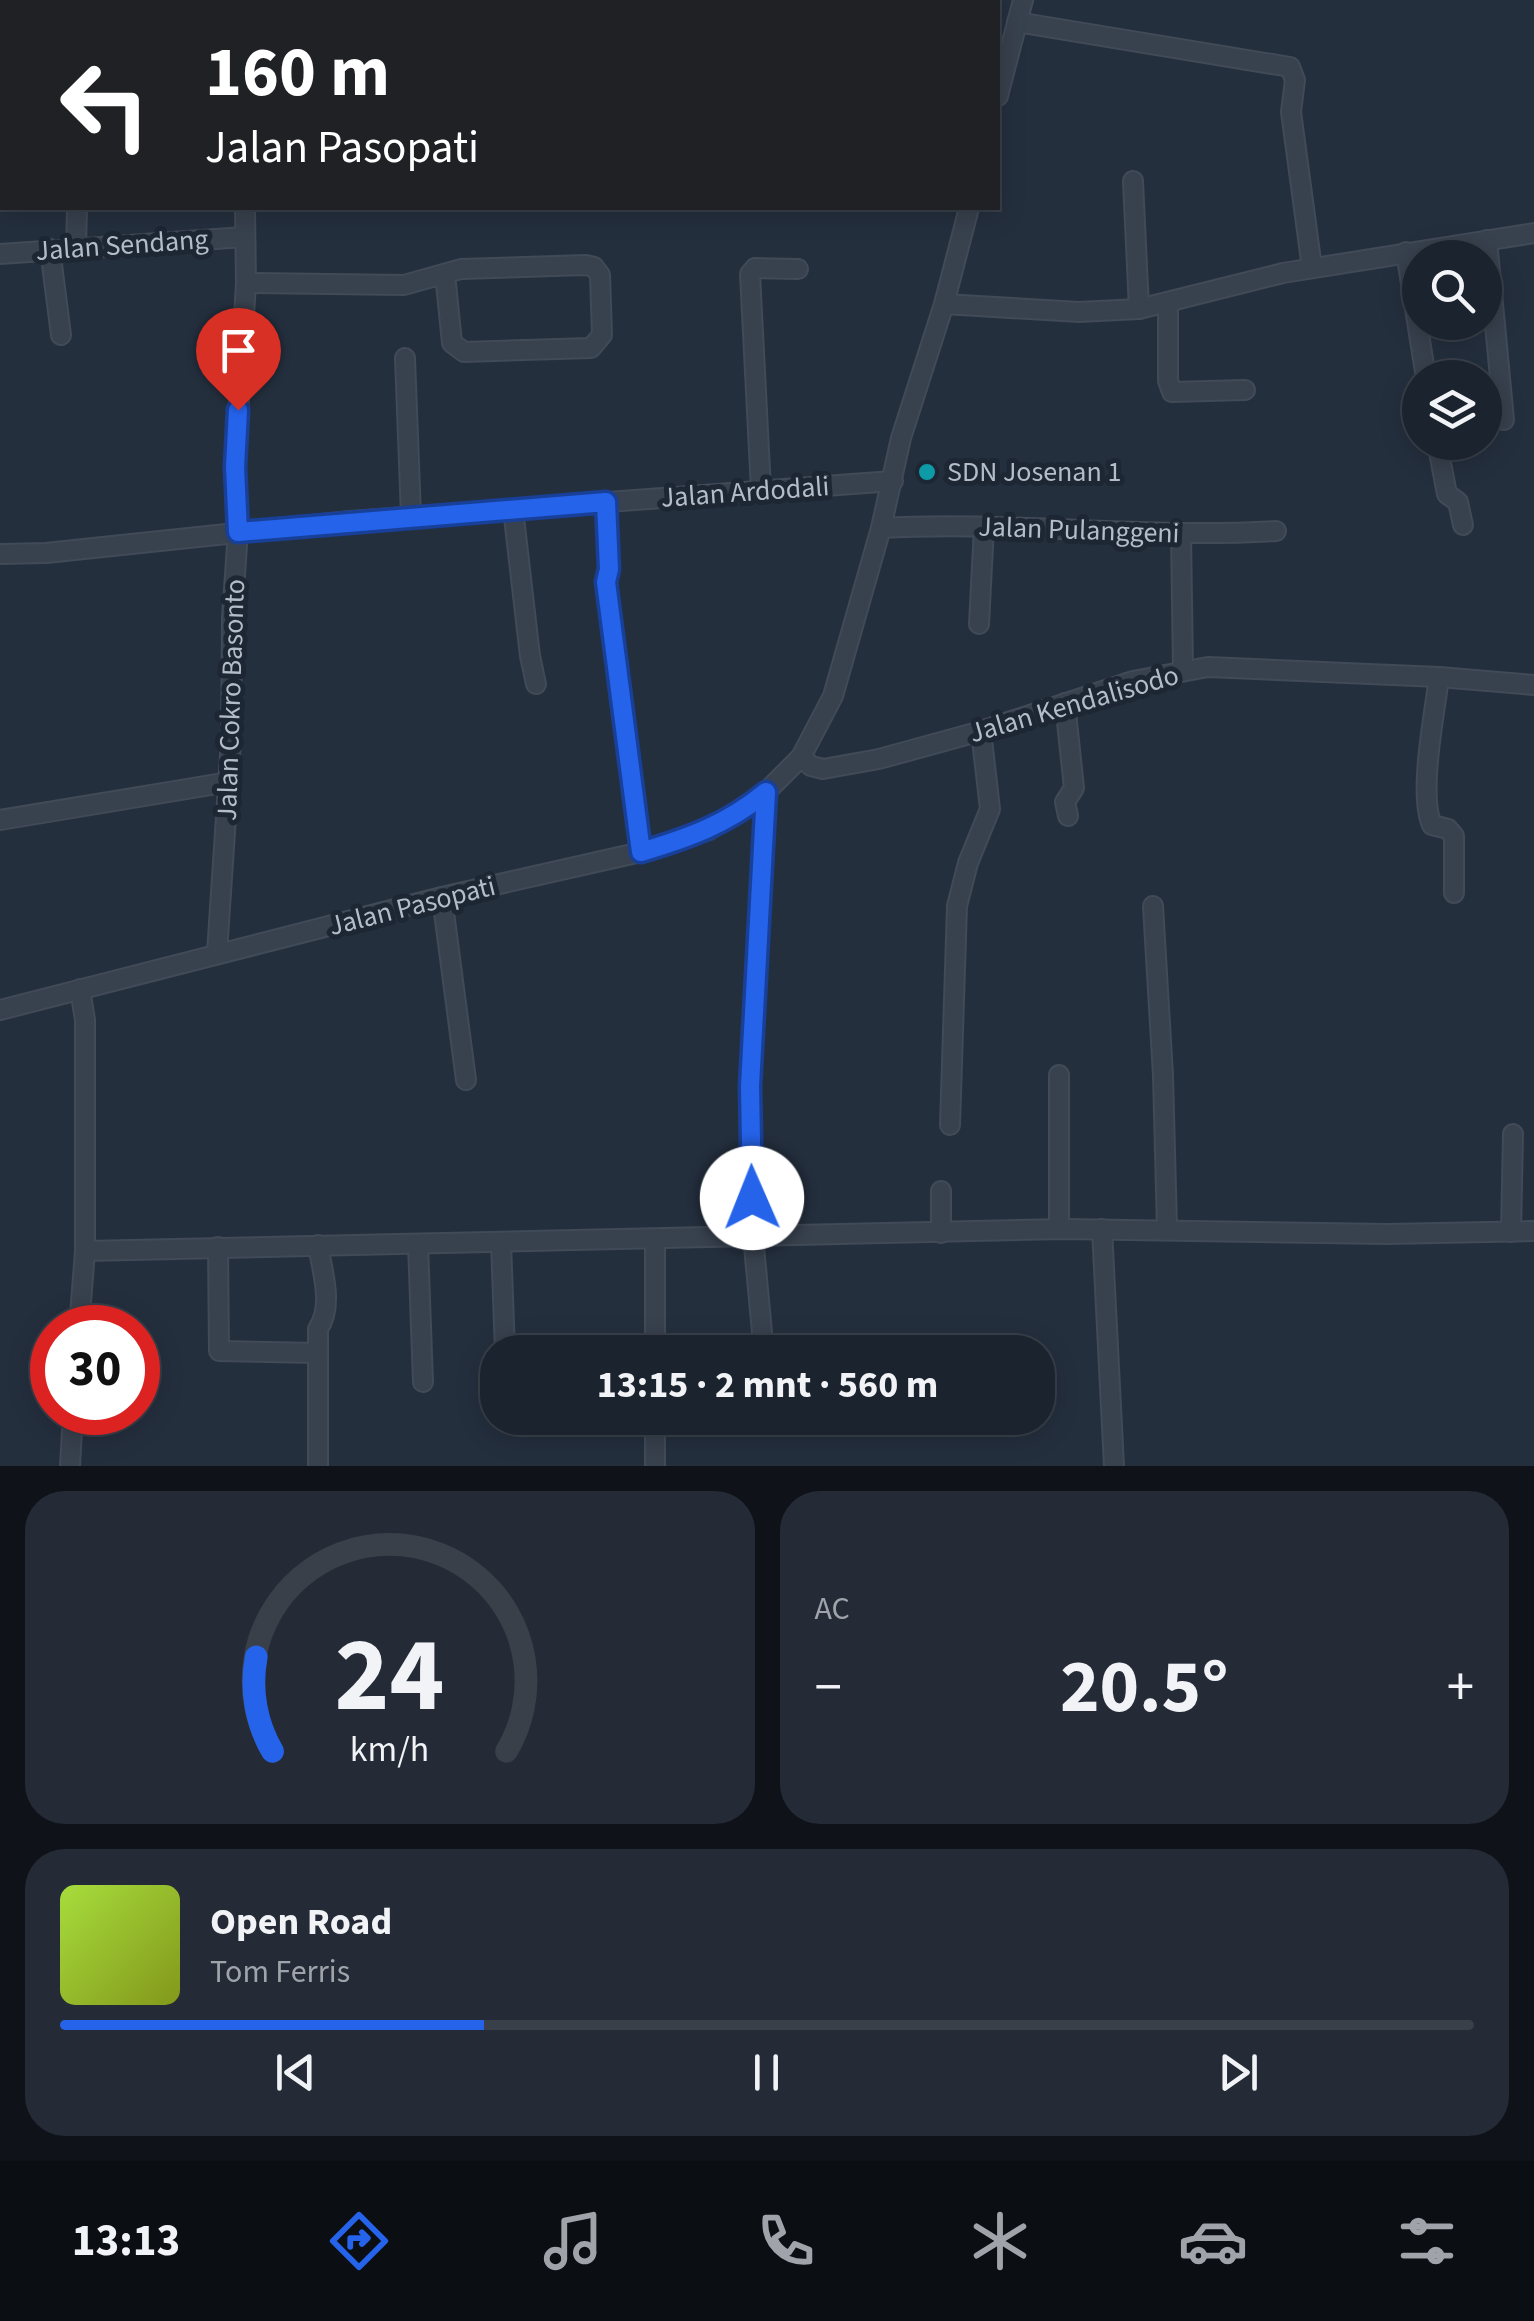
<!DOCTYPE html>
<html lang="id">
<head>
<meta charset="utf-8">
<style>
  body { margin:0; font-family:"Source Sans 3",sans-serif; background:#242b36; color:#f1f3f6; height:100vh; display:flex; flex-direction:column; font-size:38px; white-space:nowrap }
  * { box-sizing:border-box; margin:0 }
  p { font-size:32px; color:#a0a4aa }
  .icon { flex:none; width:55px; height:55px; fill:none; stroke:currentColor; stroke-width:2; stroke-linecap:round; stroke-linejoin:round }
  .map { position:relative; height:1466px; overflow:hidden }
  .side { display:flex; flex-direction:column; gap:25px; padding:25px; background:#0f1319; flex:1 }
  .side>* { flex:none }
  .hud { position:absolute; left:0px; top:0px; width:1000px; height:210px; box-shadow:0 5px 25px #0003,0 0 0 2px #39404a; background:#202124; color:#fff; overflow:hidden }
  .controls { position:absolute; left:1402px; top:240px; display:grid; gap:20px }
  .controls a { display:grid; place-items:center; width:100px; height:100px; border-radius:50%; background:#1b232e; box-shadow:0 5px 25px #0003,0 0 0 2px #39404a; font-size:50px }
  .speed { position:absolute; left:30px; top:1305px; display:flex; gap:20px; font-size:50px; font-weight:700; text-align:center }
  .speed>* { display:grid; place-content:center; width:130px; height:130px; border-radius:50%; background:#1b232e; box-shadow:0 5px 25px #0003,0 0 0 2px #39404a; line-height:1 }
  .speed .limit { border:15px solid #d22; background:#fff; color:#111 }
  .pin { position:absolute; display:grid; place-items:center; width:85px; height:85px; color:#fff; margin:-102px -42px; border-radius:50% 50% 50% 0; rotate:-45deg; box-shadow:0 0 10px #0007 }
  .pin .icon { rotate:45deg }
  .me { position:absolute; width:110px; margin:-55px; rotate:359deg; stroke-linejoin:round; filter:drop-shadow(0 0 8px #0008) }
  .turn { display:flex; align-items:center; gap:35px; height:210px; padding:0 40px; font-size:45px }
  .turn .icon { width:130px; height:130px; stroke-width:2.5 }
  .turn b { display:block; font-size:70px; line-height:85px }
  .big { font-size:75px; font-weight:700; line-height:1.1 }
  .side .widget { flex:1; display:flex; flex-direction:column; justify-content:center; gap:15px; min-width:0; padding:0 35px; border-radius:40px; background:#242b36 }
  .side .dial { align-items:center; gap:0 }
  .dial svg { height:260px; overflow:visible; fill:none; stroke:#39404a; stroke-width:7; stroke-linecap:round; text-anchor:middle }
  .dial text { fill:#f1f3f6; stroke:none }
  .song { display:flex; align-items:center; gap:30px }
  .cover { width:120px; height:120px; border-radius:15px; background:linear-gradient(135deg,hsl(80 70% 55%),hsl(70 70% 35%)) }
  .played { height:10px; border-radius:5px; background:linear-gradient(90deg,#2563eb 30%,#39404a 30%) }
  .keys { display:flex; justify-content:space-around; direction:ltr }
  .heat { display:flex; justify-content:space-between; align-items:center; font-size:55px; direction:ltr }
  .side .tiles { flex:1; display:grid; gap:25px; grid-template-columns:1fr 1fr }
  .widget:last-child { grid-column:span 2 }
  .trip { position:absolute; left:480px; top:1335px; width:575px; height:100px; border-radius:40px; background:#1b232e; box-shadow:0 5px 25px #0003,0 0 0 2px #39404a; font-weight:700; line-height:100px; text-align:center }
  .menu { display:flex; height:160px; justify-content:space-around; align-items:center; background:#0b0e12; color:#a0a4aa }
  .menu .icon { width:70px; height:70px }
  .menu .current { color:#2563eb }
  .menu b { font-size:45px; color:#f1f3f6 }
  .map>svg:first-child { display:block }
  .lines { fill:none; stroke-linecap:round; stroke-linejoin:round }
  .minor-casing { stroke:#414a57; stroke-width:22 }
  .minor { stroke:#38414e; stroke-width:18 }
  .route-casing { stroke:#184099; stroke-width:25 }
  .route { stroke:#2563eb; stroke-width:18 }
  .culture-dot { fill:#0f9aa8; stroke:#1d2633; stroke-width:4 }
  .labels { text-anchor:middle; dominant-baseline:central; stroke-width:10; stroke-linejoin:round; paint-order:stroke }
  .street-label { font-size:28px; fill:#b4bcc9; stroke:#1d2633 }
  .poi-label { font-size:28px; fill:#b4bcc9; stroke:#1d2633; text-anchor:start }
</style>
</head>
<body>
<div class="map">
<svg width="1534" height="1466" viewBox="0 0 1534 1466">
  <rect width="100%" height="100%" fill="#242f3e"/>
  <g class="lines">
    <defs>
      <g id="minor">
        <polyline points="251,0 252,2"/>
        <polyline points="300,2 327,0"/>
        <polyline points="657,2 657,0"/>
        <polyline points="1017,22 1290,67 1295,80 1291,112 1312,268"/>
        <polyline points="998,96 1023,0"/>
        <polyline points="1133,181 1139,309"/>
        <polyline points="1487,240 1504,420"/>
        <polyline points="76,247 77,208"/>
        <polyline points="50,249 61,335"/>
        <polyline points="1406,252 1426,378"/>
        <polyline points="0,254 244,237"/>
        <polyline points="246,283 404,285 461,269 586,265 594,267 600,275 602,335 591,348 464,352 452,343 445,274"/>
        <polyline points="1168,302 1168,381 1172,392 1245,390"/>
        <polyline points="944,304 1079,312 1139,309 1283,273 1534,233"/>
        <polyline points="405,358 411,516"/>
        <polyline points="1437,442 1447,494 1458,502 1463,525"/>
        <polyline points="761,490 750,274 755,268 798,269"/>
        <polyline points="606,502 609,569 607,582 641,852"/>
        <polyline points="513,509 530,656 536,684"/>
        <path d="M 881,528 C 1013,521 1145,539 1276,531"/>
        <polyline points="1181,534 1183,670"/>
        <polyline points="0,554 46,553 350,521 893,481"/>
        <polyline points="979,624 984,527"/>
        <path d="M 1439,677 C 1435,712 1418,794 1432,825 L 1448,829 L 1454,836 L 1454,893"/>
        <polyline points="1065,703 1074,788 1065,802 1068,816"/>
        <polyline points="801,757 811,766 823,769 879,759 981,731 1133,681 1208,667 1439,677 1534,685"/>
        <polyline points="0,820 229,782"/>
        <polyline points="442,897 466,1080"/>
        <polyline points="1153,906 1163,1075 1167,1228"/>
        <polyline points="217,953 231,741 232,618 238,531 235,467 246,283 245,208"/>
        <polyline points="0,1010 442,897 641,852 709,830 766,792 801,757 833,696 881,528 901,438 944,304 969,208"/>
        <polyline points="1059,1075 1059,1229"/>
        <polyline points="950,1125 957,906 968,863 990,809 981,731"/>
        <polyline points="941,1191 941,1233"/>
        <polyline points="1102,1229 1114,1466"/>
        <polyline points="1511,1232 1513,1134"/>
        <polyline points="501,1242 505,1352"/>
        <polyline points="418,1244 423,1382"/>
        <path d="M 318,1245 C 322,1271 334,1305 318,1329 L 318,1466"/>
        <polyline points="218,1247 219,1351 317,1353"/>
        <polyline points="85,1251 1064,1229 1388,1234 1534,1231"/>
        <polyline points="79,1328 85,1251 85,1020 80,989"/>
        <polyline points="655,1352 655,1239"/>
        <polyline points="760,1352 762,1332 753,1236 750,1085 766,792"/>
        <polyline points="70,1466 73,1412"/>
        <polyline points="655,1466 655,1418"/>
      </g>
    </defs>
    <use href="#minor" class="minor-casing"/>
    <use href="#minor" class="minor"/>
  </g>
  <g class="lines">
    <defs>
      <path id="route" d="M 238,410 L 235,467 L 238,532 L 606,502 L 609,569 L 606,582 L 641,852 C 688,838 728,824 766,792 L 750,1086 L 752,1198"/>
    </defs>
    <use href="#route" class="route-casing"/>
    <use href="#route" class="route"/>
  </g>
  <circle class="culture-dot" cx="927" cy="472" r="10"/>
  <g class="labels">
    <g class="street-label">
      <text transform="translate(122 245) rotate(-4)">Jalan Sendang</text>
      <text transform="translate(745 492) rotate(-4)">Jalan Ardodali</text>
      <text transform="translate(1079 530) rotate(2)">Jalan Pulanggeni</text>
      <text transform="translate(231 700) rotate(-88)">Jalan Cokro Basonto</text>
      <text transform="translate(1074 704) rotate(-16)">Jalan Kendalisodo</text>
      <text transform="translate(412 906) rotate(-14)">Jalan Pasopati</text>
    </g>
    <g class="poi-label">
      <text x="947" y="472">SDN Josenan 1</text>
    </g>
  </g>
</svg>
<div class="controls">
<a><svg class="icon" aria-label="search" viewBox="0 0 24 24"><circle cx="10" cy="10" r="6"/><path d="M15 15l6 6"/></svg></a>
<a><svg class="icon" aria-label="layers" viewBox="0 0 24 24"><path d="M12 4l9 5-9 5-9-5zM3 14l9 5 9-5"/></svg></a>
</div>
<div class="speed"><div class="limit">30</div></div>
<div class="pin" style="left:238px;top:410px;background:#d93025"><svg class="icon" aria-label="arrive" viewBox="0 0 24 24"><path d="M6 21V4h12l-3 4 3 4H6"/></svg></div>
<svg class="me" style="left:752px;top:1198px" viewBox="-20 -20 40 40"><circle r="19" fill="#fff"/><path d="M0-13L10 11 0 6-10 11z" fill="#2563eb"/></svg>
<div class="trip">13:15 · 2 mnt · 560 m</div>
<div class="hud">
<div class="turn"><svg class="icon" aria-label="left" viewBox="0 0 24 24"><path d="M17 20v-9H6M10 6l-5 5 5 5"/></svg><div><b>160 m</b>Jalan Pasopati</div></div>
</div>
</div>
<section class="side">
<div class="tiles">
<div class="widget dial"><svg viewBox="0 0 100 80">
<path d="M14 69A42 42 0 1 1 86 69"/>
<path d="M14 69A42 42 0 0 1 9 40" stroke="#2563eb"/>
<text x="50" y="56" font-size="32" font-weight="700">24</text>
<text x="50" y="72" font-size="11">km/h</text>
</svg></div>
<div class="widget"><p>AC</p>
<div class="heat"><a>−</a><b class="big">20.5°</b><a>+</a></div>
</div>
<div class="widget">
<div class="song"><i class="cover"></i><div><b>Open Road</b><p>Tom Ferris</p></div></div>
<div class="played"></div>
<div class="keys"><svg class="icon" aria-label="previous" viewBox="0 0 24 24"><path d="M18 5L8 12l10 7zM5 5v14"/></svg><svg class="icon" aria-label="pause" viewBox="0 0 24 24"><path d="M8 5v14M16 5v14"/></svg><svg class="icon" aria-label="next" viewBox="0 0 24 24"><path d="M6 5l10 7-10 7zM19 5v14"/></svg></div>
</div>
</div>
</section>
<nav class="menu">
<b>13:13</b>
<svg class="icon current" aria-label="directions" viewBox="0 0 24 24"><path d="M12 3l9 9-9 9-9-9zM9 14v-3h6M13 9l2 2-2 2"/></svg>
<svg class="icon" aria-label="music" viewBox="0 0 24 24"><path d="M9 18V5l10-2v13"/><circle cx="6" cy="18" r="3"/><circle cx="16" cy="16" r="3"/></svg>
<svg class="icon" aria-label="phone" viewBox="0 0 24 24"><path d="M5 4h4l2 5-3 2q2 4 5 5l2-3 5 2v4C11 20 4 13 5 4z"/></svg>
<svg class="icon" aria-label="climate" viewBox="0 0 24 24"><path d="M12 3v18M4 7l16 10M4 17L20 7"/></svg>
<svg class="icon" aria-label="car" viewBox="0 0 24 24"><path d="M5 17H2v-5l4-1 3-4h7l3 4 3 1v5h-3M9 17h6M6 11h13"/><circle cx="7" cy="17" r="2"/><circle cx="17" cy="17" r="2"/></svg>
<svg class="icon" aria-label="filters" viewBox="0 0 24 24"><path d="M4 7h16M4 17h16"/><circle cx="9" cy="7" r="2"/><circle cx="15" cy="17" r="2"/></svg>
</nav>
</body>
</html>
